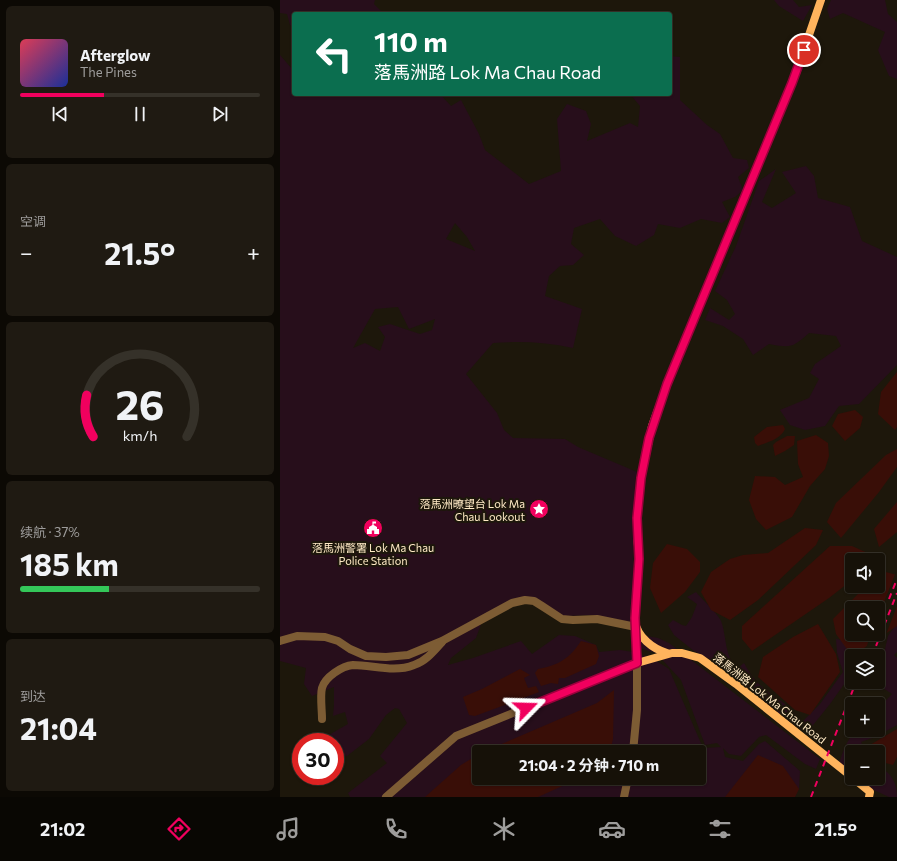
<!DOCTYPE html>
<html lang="zh">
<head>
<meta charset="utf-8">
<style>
  body { margin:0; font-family:Commissioner,"Noto Sans SC",sans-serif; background:#1f1a12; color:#f1f3f6; height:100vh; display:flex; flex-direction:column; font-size:15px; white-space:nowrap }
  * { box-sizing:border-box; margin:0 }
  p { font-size:13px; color:#9e9d9c }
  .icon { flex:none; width:22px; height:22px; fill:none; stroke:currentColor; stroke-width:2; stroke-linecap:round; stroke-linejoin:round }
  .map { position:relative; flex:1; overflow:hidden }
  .details { display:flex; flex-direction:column; gap:6px; padding:6px; background:#0c0904; width:280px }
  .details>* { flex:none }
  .top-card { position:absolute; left:12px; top:12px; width:380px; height:84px; border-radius:4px; box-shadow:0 1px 3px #0004,0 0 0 1px #353129; background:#0b6e4f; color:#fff; overflow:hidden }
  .controls { position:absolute; left:565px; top:553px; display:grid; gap:8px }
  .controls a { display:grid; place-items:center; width:40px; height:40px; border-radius:4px; background:#161108; box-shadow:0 1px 3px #0004,0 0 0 1px #353129; font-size:20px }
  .speed { position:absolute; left:12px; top:733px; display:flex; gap:8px; font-size:20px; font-weight:700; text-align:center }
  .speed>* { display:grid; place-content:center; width:52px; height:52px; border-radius:50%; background:#161108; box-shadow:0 1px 3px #0004,0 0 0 1px #353129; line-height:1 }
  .speed .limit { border:6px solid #d22; background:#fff; color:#111 }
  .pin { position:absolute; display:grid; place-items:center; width:34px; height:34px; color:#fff; margin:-17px; border:2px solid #fff; border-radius:50%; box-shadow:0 1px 4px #0007 }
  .me { position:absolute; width:44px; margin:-22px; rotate:68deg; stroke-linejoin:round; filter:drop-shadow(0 0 3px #0008) }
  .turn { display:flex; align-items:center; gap:14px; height:84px; padding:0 16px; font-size:18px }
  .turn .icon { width:52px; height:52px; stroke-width:2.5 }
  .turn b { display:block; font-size:28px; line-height:34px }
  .big { font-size:30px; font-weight:700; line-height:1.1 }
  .details .tile { flex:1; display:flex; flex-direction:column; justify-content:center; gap:6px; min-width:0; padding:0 14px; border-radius:6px; background:#1f1a12 }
  .details .dial { align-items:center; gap:0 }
  .dial svg { height:104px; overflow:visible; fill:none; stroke:#353129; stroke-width:7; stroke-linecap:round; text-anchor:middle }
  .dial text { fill:#f1f3f6; stroke:none }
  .song { display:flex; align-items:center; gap:12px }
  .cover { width:48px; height:48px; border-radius:6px; background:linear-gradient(135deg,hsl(350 70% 55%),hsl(230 70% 35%)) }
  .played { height:4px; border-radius:2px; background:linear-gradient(90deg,#f1005e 35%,#353129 35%) }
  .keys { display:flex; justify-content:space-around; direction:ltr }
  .heat { display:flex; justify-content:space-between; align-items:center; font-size:22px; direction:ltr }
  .charge { height:6px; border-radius:3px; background:linear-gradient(90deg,#34c759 37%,#353129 0) }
  .trip { position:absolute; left:192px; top:745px; width:234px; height:40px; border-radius:4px; background:#161108; box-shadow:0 1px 3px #0004,0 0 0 1px #353129; font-weight:700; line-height:40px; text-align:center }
  .menu { display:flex; height:64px; justify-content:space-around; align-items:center; background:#090703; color:#9e9d9c }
  .menu .icon { width:28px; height:28px }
  .menu .on { color:#f1005e }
  .menu b { font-size:18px; color:#f1f3f6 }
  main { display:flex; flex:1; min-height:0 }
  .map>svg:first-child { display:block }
  .green { fill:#270e1b; fill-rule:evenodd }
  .water { fill:#390e07; fill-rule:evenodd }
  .pier { fill:#1d170b }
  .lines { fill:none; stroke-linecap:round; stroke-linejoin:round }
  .street { stroke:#7d5c34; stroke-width:8 }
  .secondary { stroke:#ffb45d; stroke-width:8 }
  .rail { stroke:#f1005e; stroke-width:2; stroke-dasharray:6 5; stroke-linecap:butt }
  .route-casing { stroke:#9d003d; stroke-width:10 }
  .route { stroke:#f1005e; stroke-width:7 }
  .labels { text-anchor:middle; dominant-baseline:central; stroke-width:4; stroke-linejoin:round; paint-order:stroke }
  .poi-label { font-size:11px; fill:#ffeac6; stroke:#1d170b; text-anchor:end }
  .street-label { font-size:11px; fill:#ffeac6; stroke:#1d170b }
</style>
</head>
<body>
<main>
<section class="details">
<div class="tile">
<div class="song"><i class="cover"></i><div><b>Afterglow</b><p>The Pines</p></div></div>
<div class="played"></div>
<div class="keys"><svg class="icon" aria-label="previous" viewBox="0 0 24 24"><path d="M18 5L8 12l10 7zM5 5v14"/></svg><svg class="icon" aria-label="pause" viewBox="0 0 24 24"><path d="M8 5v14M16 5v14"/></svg><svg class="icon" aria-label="next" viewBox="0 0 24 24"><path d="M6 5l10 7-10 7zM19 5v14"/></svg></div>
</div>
<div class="tile"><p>空调</p>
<div class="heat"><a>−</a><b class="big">21.5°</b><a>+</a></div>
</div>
<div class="tile dial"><svg viewBox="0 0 100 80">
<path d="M14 69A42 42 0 1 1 86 69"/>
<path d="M14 69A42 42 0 0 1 9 37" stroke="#f1005e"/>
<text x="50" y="56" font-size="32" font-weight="700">26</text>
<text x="50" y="72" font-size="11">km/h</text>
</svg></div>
<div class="tile"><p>续航 · 37%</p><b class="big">185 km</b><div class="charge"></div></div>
<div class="tile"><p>到达</p><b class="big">21:04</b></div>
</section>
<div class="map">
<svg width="617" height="797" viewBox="0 0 617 797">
  <rect width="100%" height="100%" fill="#1d170b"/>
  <g class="green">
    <polygon points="0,0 95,0 94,4 104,14 14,14 14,28 10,25 7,14 0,13"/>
    <polygon points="494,0 513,0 519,7 532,5 523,21 499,6"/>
    <polygon points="551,0 605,0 608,14 617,22 617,79 609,76 598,50 605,32 563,13 550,19 547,9"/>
    <path d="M 0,55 L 12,69 L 14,68 L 14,94 L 160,94 L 171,106 L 181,100 L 199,134 L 205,150 L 249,184 L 281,171 L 277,119 L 287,104 L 306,111 L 311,124 L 307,141 L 350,123 L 358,127 L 360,106 L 350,94 L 390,94 L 390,56 L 400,57 L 400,100 L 427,125 L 440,134 L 453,158 L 467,160 L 469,168 L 458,177 L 463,190 L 455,197 L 442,202 L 450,217 L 442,223 L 421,219 L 400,228 L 378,224 L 374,235 L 356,246 L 335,236 L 320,219 L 294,228 L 291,244 L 304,255 L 293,265 L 280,266 L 269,276 L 265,296 L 302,309 L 293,348 C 266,342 240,341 213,343 L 186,374 L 217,413 L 224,430 L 233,438 L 285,439 L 298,447 L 357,472 L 355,481 L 352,624 L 313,615 L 283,616 L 246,597 L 203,619 L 196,638 L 171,658 L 168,665 L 193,658 L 241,641 L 252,654 L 279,635 L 295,636 L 316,645 L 319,652 L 340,650 L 353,652 L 375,660 L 389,669 L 423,748 L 441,747 L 437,743 L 425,745 L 401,680 L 376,653 L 356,647 L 361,635 L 378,638 L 389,643 L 540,759 L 536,769 L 525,764 L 486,735 L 479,737 L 461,756 L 449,754 L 443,748 L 445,757 L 463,761 L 479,744 L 485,741 L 520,771 L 519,789 L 515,797 L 70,797 L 68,793 L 107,763 L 100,756 L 127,723 L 119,709 L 115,708 L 106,715 L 89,739 L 67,756 L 55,755 L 55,742 L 41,742 L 40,740 L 68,724 L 65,712 L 53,716 L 54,705 L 54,687 L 32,696 L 24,684 L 26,668 L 0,661 ZM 175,223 L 187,237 L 195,251 L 166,239 ZM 118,307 L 129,329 L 155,319 L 152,330 L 140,334 L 110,324 L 98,327 L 105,337 L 100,351 L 85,343 L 73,348 L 95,309 ZM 199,752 L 419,752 L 419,778 L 199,778 Z"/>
    <path d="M 526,166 L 534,176 L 538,198 L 570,207 L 582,241 L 617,257 L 617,365 L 579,404 L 559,406 L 545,426 L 525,430 L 510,425 L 500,410 L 529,398 L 539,379 L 530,373 L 535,364 L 561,346 L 556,336 L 529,333 C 512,348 511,348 489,344 L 473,355 L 463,339 L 443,326 L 425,320 L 430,308 L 449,320 L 455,314 L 447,300 L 435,291 L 456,246 L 479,181 L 496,169 L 482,202 L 492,208 L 516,193 L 502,172 Z"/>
    <path d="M 416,592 C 422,599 438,614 441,621 C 447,636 444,658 458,668 L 464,663 C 469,672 474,680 482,687 C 495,698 511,705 519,720 L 524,720 L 540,704 L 563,672 L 557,653 L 556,639 L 568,641 L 576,650 L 576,656 L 572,656 L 572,673 L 550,704 L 529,730 L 521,730 L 481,700 L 475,689 L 465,687 L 441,665 L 414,651 L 394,635 L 388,625 L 393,620 L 402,625 L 406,626 L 412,617 L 417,604 L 407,597 Z"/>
    <path d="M 617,623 L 617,652 L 614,655 L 617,658 L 617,725 L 595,737 L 581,742 L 586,752 L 572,752 L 572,778 L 598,778 L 598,765 C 611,774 617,781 617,797 L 609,797 L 572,780 L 558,767 C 562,754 566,740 577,730 L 598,730 L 598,709 L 612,694 L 594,682 L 598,682 L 598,667 L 603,658 L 608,636 Z"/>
  </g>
  <g class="water">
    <polygon points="617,372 617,427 615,430 598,414 601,392"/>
    <polygon points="575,410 583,417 580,428 565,441 552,426 558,414"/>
    <path d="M 503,425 L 505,429 C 501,439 488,442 478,446 L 475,443 L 474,437 L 487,427 Z"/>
    <polygon points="536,435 548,443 549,456 545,469 530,486 512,517 486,530 476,519 469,500 475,476 495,477 505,485 523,477 518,464 517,441"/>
    <polygon points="507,436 515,436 514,445 505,451 495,456 493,445 496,442"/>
    <polygon points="617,449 617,467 599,492 561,538 547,522 556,503 606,455"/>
    <polygon points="617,502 617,532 599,547 594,529"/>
    <polygon points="525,528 543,530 536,545 478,600 450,620 431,610 421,592 431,572 450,559 463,555 488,553"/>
    <polygon points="387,544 407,549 420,562 420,572 405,592 381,613 370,588 373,563"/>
    <polygon points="550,546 572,546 592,555 590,560 572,560 572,580 549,598 472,651 462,639 462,626"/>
    <path d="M 602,571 L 617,575 L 617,626 L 572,656 L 556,634 L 553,619 L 586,586 L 598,586 L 598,575 ZM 572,608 L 598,608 L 598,634 L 572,634 Z"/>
    <polygon points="538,624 556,654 560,672 530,715 515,710 478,677 483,657 513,637"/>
    <path d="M 301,641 L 316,645 L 319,656 L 316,664 L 285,678 L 279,678 L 278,684 L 271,683 L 261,686 L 255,673 L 258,669 C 279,665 289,659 301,641 Z"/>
    <polygon points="240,669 250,675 244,678 248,688 256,686 259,692 195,716 189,715 183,697 202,689"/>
    <polygon points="334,690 333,739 330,752 203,752 317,703"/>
    <polygon points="617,729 617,757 613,765 598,761 598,752 592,752 590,745"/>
    <polygon points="199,754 199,778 300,778 258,797 145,797 181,765"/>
    <polygon points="478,755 503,766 519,789 515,797 445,797"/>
  </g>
  <polygon class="pier" points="616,572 617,573 617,606 605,637 585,651 591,634 598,634 598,617"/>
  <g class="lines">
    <g class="street">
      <polyline points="0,641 17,636 45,637 58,641 70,649 86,656 106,657 128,655 162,641 232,603 245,600 254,601 262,606 282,619 293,620 317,619 356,627"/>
      <path d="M 42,719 C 42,710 40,696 42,688 C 45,677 62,666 73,665 C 93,665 114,673 134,665 C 146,661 154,651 162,642"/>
      <polyline points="106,797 176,736 357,663 357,710 353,752"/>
      <polyline points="344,797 348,778"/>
    </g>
    <g class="secondary">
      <polyline points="356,628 357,663 392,653 402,653 420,658 456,684 572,777"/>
      <path d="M 387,653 C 373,649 357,637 355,621 L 359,559 L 357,533 L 358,506 L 361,478 L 372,426 L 391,374 L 516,73 L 541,0"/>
      <polyline points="573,778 590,792 589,797"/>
    </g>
    <g class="rail">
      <polyline points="609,599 617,579"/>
      <polyline points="592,656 617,593"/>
      <polyline points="531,797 576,682"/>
    </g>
  </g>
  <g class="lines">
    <defs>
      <polyline id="route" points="246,708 357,663 355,618 359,559 357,518 361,478 369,438 387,384 512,83 524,50"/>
    </defs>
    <use href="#route" class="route-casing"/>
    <use href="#route" class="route"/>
  </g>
  <defs>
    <symbol id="sight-disc" viewBox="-11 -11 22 22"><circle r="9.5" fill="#f1005e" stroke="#1d170b"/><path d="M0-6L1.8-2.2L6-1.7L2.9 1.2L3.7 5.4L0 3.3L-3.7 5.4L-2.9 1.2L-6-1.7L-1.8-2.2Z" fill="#fff"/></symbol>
    <symbol id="civic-disc" viewBox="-11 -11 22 22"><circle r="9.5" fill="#f1005e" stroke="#1d170b"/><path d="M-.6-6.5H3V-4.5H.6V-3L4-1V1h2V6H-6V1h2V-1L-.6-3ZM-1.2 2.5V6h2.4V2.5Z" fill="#fff"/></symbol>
  </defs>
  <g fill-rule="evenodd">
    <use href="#sight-disc" x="248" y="498" width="22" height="22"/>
    <use href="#civic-disc" x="82" y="517" width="22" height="22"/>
  </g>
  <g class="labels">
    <g class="poi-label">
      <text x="245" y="503">落馬洲暸望台 Lok Ma<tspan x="245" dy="13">Chau Lookout</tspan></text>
      <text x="93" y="547" text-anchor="middle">落馬洲警署 Lok Ma Chau<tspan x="93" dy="13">Police Station</tspan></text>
    </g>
    <g class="street-label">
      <text transform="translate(490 698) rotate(38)">落馬洲路 Lok Ma Chau Road</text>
    </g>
  </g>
</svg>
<div class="controls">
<a><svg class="icon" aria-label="sound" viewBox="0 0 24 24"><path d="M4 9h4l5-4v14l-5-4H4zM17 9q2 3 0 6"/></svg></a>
<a><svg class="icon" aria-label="search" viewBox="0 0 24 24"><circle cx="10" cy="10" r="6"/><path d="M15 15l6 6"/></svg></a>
<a><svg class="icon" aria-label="layers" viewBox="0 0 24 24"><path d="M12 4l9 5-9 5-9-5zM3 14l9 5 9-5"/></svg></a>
<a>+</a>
<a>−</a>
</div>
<div class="speed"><div class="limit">30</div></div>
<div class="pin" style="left:524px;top:50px;background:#d93025"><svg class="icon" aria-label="arrive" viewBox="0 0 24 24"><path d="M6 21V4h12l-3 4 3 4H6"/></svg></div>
<svg class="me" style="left:246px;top:708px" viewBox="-20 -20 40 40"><path d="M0-17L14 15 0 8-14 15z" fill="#f1005e" stroke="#fff" stroke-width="4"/></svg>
<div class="trip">21:04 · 2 分钟 · 710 m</div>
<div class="top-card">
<div class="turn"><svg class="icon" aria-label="left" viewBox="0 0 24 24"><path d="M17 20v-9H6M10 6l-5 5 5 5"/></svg><div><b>110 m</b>落馬洲路 Lok Ma Chau Road</div></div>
</div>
</div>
</main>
<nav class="menu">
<b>21:02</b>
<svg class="icon on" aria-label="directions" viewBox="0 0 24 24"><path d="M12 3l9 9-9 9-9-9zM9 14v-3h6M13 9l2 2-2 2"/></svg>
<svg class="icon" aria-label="music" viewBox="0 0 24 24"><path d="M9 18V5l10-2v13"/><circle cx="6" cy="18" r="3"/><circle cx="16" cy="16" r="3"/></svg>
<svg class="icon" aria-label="phone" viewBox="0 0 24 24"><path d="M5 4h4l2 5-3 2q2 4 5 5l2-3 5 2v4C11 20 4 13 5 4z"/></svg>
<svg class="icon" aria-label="climate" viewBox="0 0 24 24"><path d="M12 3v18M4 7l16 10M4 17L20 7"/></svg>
<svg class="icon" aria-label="car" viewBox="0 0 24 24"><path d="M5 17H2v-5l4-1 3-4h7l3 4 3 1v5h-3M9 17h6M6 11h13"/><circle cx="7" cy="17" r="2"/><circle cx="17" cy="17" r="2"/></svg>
<svg class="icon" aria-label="filters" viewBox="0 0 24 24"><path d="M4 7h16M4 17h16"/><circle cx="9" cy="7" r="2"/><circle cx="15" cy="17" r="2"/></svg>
<b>21.5°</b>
</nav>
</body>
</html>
